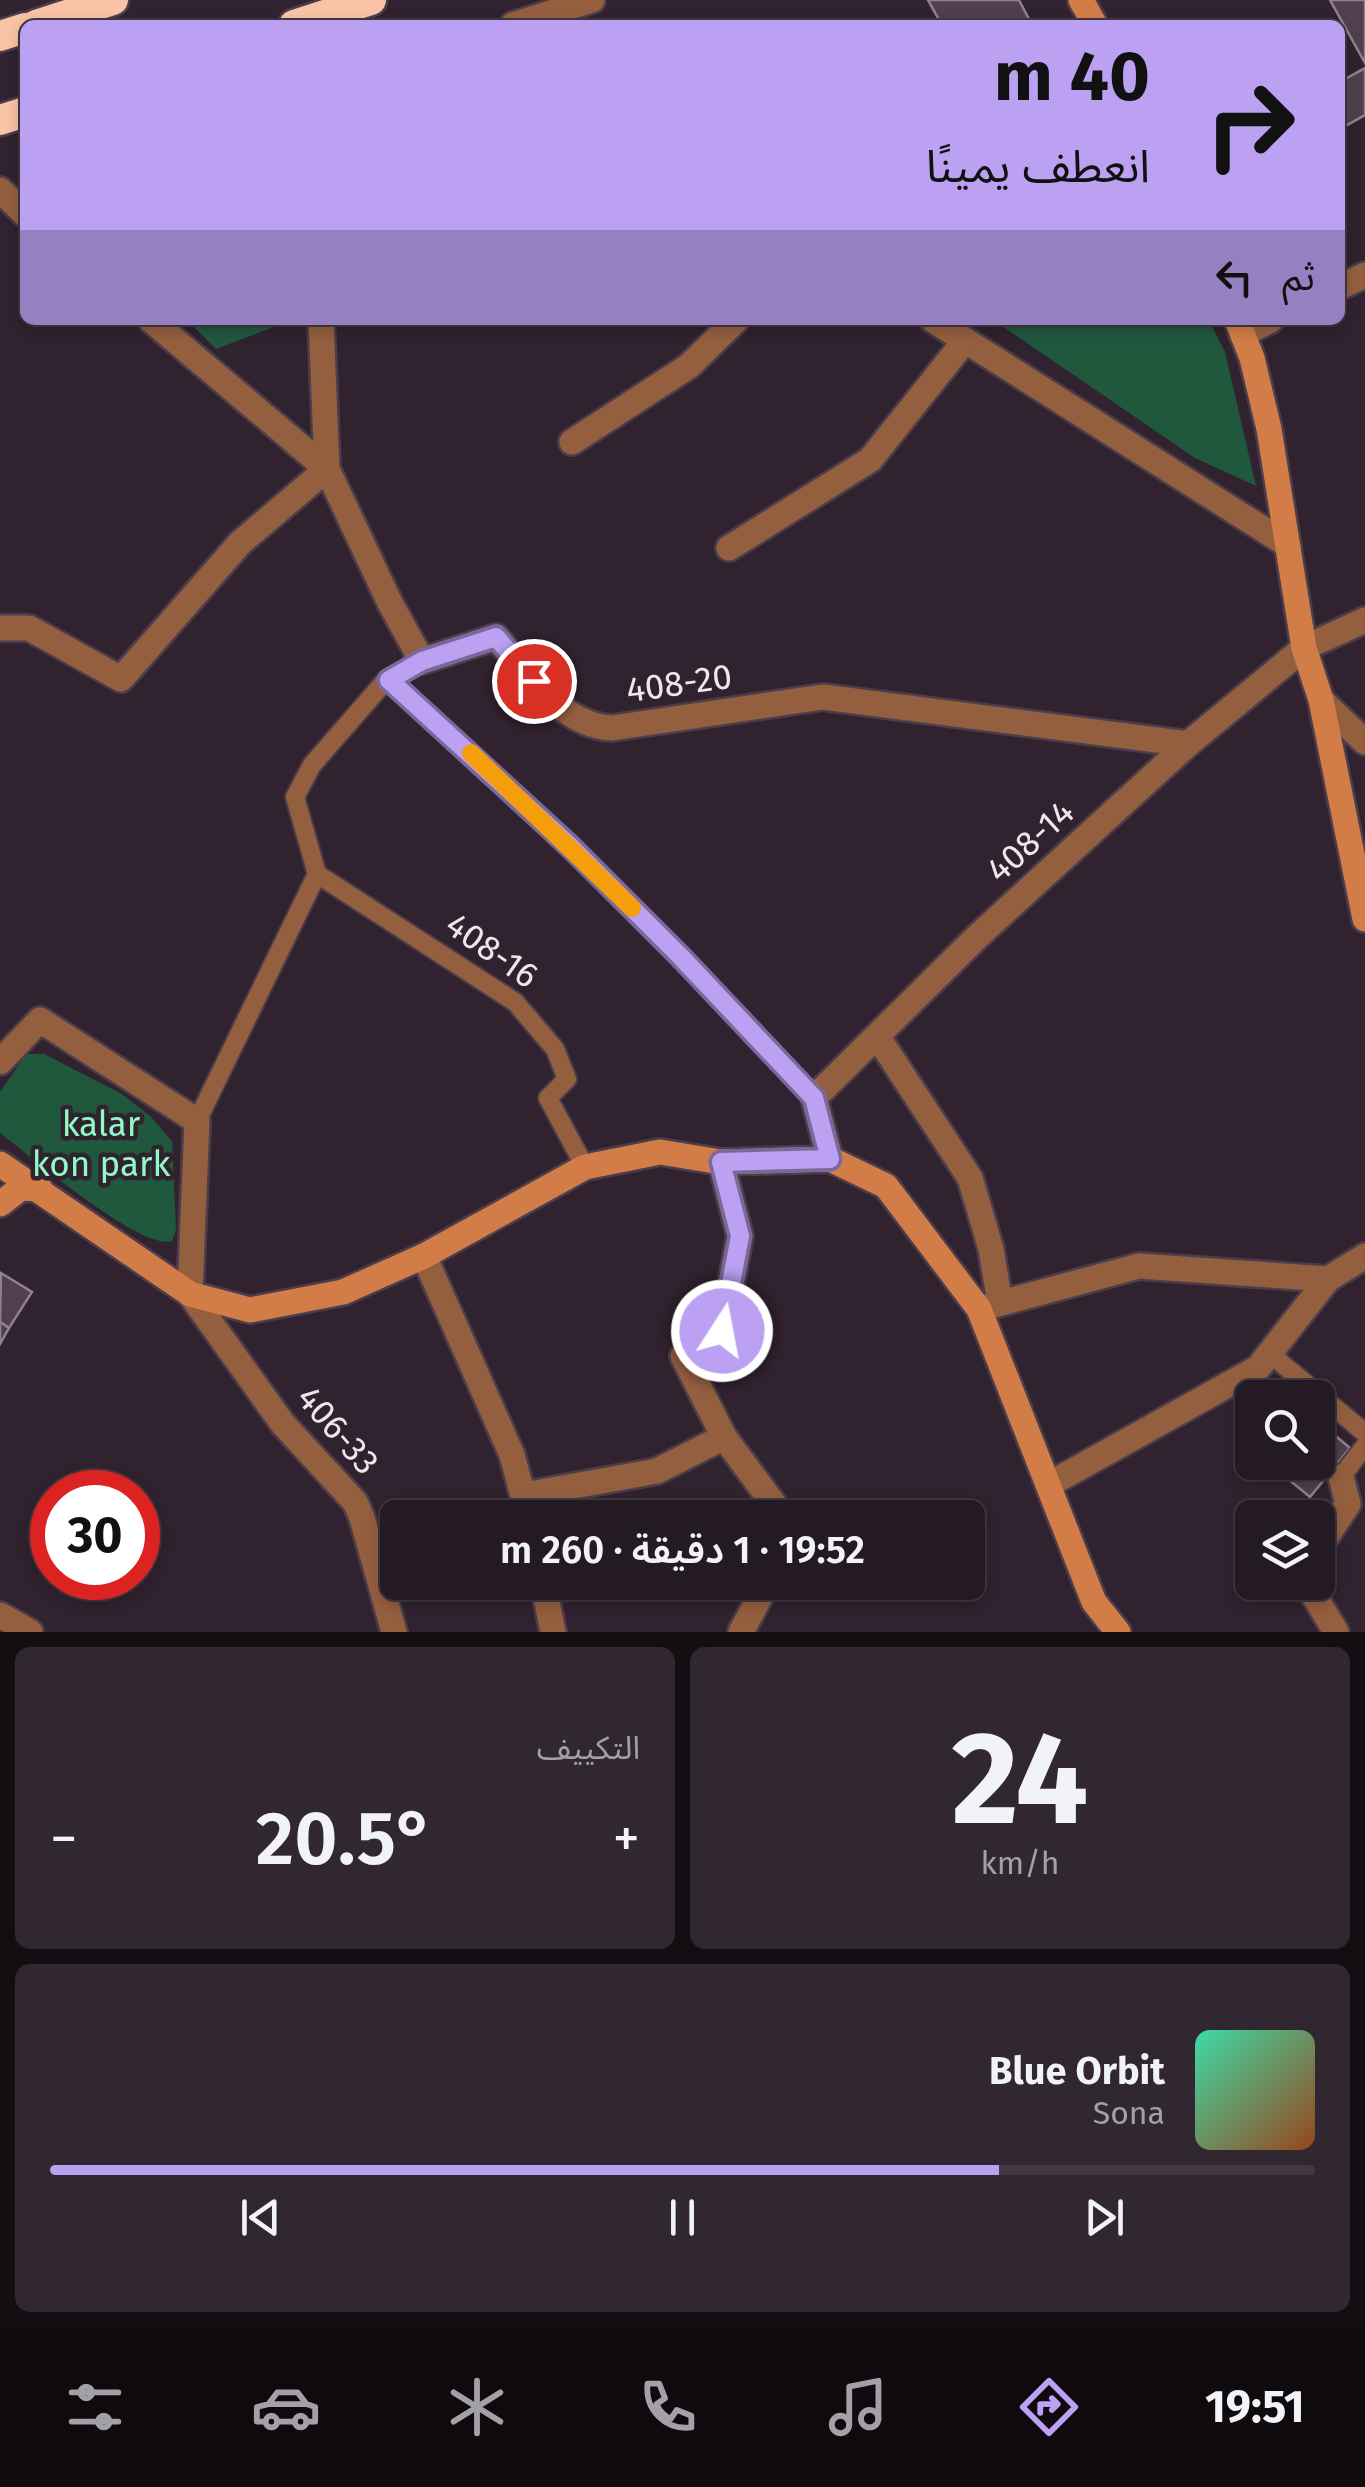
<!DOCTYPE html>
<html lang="ar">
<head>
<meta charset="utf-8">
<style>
  body { margin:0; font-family:"Fira Sans","Noto Sans Arabic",sans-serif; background:#302730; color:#f1f3f6; direction:rtl; height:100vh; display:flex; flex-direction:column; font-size:38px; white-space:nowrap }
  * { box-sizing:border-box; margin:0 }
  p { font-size:32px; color:#a3a1a6 }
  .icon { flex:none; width:55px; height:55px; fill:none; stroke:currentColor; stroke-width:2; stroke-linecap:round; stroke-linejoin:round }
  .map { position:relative; height:1632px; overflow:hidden; direction:ltr }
  .panel { display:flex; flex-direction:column; gap:15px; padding:15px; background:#140e13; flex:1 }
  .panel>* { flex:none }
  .banner { position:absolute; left:20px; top:20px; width:1325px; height:305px; border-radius:15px; box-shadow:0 5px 15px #0003,0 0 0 2px #413841; direction:rtl; background:#bca0f2; color:#111; overflow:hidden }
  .controls { position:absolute; left:1235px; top:1380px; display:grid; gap:20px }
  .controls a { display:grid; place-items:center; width:100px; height:100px; border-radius:15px; background:#241a23; box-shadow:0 5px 15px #0003,0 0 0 2px #413841; font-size:50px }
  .speed { position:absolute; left:30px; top:1470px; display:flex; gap:20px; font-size:50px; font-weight:700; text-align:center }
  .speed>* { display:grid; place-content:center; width:130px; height:130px; border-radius:50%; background:#241a23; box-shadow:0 5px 15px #0003,0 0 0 2px #413841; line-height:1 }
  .speed .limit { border:15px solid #d22; background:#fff; color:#111 }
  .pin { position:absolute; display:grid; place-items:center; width:85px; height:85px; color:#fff; margin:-42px; border:5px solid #fff; border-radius:50%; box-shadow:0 2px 10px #0007 }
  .me { position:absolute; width:110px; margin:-55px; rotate:11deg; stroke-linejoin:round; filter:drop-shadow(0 0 8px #0008) }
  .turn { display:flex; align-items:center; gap:35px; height:210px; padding:0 30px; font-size:45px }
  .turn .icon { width:130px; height:130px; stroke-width:2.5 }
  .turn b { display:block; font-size:70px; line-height:85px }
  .then { display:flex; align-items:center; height:95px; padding:0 30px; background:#0003; gap:20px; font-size:38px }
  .big { font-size:75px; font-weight:600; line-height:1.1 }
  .panel .card { flex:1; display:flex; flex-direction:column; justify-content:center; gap:15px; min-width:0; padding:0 35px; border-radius:15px; background:#302730 }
  .panel .dial { align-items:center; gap:0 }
  .dial b { font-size:130px; line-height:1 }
  .song { display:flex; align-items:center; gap:30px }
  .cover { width:120px; height:120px; border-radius:15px; background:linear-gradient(135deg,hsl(160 70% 55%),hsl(20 70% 35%)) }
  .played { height:10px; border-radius:5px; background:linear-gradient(90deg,#bca0f2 75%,#413841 75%) }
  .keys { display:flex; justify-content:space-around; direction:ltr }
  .heat { display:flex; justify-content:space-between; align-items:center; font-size:55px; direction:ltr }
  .panel .tiles { flex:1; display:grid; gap:15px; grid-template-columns:1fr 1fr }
  .card:last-child { grid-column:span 2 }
  .trip { position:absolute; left:380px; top:1500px; width:605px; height:100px; border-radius:15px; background:#241a23; box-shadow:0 5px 15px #0003,0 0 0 2px #413841; font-weight:600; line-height:100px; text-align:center; direction:rtl }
  .dock { display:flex; height:160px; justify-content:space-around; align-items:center; background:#0e0a0e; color:#a3a1a6 }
  .dock .icon { width:70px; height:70px }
  .dock .selected { color:#bca0f2 }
  .dock b { font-size:45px; color:#f1f3f6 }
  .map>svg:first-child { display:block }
  .green { fill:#20583e }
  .building { fill:#50404f; stroke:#928091; stroke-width:2.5 }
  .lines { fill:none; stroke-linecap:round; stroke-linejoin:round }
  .lane-casing { stroke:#4b3d4a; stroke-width:22 }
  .street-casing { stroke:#4b3d4a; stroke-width:30 }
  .secondary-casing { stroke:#4b3d4a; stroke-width:30 }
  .highway-casing { stroke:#4b3d4a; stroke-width:35 }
  .lane { stroke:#945f3f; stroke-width:18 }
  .street { stroke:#945f3f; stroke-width:25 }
  .secondary { stroke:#d27d47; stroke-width:25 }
  .highway { stroke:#f9c3a5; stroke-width:30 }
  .route-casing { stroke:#7a689d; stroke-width:25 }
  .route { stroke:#bca0f2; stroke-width:18 }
  .slow { stroke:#f59e0b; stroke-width:18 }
  .labels { text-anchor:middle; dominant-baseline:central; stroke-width:9; stroke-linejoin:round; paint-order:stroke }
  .street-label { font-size:35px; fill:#f0e6f0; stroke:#30222f }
  .park-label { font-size:35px; fill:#90fac5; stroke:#30222f }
</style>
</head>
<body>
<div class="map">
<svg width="1365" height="1632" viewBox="0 0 1365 1632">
  <rect width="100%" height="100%" fill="#30222f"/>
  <g class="green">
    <polygon points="187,320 292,320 216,349"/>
    <polygon points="1017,320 1209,320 1225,352 1256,486 1195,458 1002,326"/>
    <path d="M 26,1054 L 44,1054 L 122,1094 L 150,1116 L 172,1141 L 176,1230 L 172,1241 C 141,1251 29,1155 0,1133 L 0,1092 Z"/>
  </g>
  <g class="building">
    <polygon points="928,0 1019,0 1032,25 930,25 939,20"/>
    <polygon points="1330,0 1365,0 1365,63"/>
    <polygon points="1365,68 1365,115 1340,129 1340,82"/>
    <polygon points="1,1273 32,1292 9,1328 0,1322"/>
    <polygon points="0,1322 9,1328 0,1344"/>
    <polygon points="1318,1421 1350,1448 1310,1497 1267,1462 1318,1462"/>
    <polygon points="1252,1422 1252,1451 1238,1439"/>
  </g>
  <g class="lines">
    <defs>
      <g id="lane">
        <path d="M 389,680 C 538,813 677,953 814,1098"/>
        <polyline points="317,874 515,1002 555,1049 567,1079 548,1098 585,1167"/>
        <polyline points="197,1121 317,874 295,797 312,765 386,680 422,661"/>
        <polyline points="1269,1353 1365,1433"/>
        <polyline points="1341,1477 1365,1446"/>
      </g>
      <g id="street">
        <polyline points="513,25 592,0"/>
        <polyline points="0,190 25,214"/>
        <polyline points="1340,287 1365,275"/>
        <path d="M 151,320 L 327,469 L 390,603 L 422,661 L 496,637 C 526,672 562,726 612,728 L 823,697 L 1188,744"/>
        <polyline points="933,320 1288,545"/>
        <polyline points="1242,334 1271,320"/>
        <polyline points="572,442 689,366 736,320"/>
        <polyline points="729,548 870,460 964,342"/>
        <polyline points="0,628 29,628 121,679 240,543 327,469 321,320"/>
        <polyline points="1321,700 1365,742"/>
        <polyline points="877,1036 970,1178 991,1249 1000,1303"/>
        <polyline points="0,1062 40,1020 197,1121 190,1294 283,1424 355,1502 362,1518 394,1632"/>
        <polyline points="830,1159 814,1098 978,936 1188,744 1304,648 1365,620"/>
        <polyline points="721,1162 740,1236 722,1331 683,1356 724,1437 784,1518"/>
        <polyline points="424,1256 512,1455 529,1518"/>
        <polyline points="979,1309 1139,1266 1328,1279 1365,1256"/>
        <polyline points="1048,1485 1258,1368 1328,1279"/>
        <polyline points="524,1495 657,1471 724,1437"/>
        <polyline points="1318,1549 1348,1504 1341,1477"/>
        <polyline points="543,1582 553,1632"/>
        <polyline points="1306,1582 1336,1632"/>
        <polyline points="0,1615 30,1632"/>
        <polyline points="741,1632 768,1582"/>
      </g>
      <g id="secondary">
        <polyline points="1081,0 1095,25"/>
        <polyline points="1237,320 1252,358 1269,429 1304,648 1321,700 1365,919"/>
        <polyline points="0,1164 190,1294 250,1310 343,1292 424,1256 585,1167 660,1152 721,1162 830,1159 886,1186 979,1309 1094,1602 1118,1632"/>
        <polyline points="0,1204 21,1188 40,1189"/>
      </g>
      <g id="highway">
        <polyline points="36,25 113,0"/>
        <polyline points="294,25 371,0"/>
        <polyline points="0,36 25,28"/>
        <polyline points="0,120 25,112"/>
      </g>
    </defs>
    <use href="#lane" class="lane-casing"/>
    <use href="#street" class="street-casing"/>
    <use href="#secondary" class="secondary-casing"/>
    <use href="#highway" class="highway-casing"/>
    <use href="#lane" class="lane"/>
    <use href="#street" class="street"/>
    <use href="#secondary" class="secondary"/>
    <use href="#highway" class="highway"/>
  </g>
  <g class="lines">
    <defs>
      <polyline id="route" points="534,681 496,637 422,661 389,680 572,848 680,956 814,1098 830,1159 721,1162 740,1236 722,1331"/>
    </defs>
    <use href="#route" class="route-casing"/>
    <use href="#route" class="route"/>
    <polyline class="slow" points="471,753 632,908"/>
  </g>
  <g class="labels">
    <g class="street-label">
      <text transform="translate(679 683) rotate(-8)">408-20</text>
      <text transform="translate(1030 841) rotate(-42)">408-14</text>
      <text transform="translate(492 950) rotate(35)">408-16</text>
      <text transform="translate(338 1430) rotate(49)">406-33</text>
    </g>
    <g class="park-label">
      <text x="101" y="1124">kalar<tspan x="101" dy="40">kon park</tspan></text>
    </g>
  </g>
</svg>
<div class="controls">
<a><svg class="icon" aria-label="search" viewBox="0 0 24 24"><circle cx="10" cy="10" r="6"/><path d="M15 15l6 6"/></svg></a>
<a><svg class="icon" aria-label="layers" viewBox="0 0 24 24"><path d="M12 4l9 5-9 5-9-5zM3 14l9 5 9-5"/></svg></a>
</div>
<div class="speed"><div class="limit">30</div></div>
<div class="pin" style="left:534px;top:681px;background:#d93025"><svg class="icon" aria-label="arrive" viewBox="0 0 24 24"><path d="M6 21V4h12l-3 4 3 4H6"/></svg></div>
<svg class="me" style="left:722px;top:1331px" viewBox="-20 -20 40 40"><circle r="17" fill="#bca0f2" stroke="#fff" stroke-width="3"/><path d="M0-11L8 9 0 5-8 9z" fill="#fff"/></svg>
<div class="trip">19:52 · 1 دقيقة · 260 m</div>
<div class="banner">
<div class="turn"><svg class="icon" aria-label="right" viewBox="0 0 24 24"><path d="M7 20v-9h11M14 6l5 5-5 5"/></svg><div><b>40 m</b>انعطف يمينًا</div></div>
<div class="then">ثم<svg class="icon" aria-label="left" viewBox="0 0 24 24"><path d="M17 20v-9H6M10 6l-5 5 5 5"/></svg></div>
</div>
</div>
<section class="panel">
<div class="tiles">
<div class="card dial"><b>24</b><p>km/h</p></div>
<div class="card"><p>التكييف</p>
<div class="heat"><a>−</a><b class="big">20.5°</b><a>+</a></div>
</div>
<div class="card">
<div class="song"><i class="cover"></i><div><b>Blue Orbit</b><p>Sona</p></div></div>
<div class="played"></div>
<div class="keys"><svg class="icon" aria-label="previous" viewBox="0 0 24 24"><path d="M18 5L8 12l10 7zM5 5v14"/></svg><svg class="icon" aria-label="pause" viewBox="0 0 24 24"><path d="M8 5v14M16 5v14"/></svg><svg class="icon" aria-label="next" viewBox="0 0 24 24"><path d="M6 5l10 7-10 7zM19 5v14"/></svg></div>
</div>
</div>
</section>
<nav class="dock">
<b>19:51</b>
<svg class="icon selected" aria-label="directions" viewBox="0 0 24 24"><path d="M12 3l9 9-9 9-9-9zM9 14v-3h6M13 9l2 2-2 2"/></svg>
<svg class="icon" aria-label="music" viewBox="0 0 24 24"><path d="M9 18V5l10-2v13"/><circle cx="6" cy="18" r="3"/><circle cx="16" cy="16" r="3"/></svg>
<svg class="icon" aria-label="phone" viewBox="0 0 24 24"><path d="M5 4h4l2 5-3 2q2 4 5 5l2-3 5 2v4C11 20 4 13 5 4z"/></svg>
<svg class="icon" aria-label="climate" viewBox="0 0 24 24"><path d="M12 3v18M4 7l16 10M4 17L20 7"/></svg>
<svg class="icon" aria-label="car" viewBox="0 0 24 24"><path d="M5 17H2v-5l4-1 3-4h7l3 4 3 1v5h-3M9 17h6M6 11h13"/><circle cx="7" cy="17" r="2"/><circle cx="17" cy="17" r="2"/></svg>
<svg class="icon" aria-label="filters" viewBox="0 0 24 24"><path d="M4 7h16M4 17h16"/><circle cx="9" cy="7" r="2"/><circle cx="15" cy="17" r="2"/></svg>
</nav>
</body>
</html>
